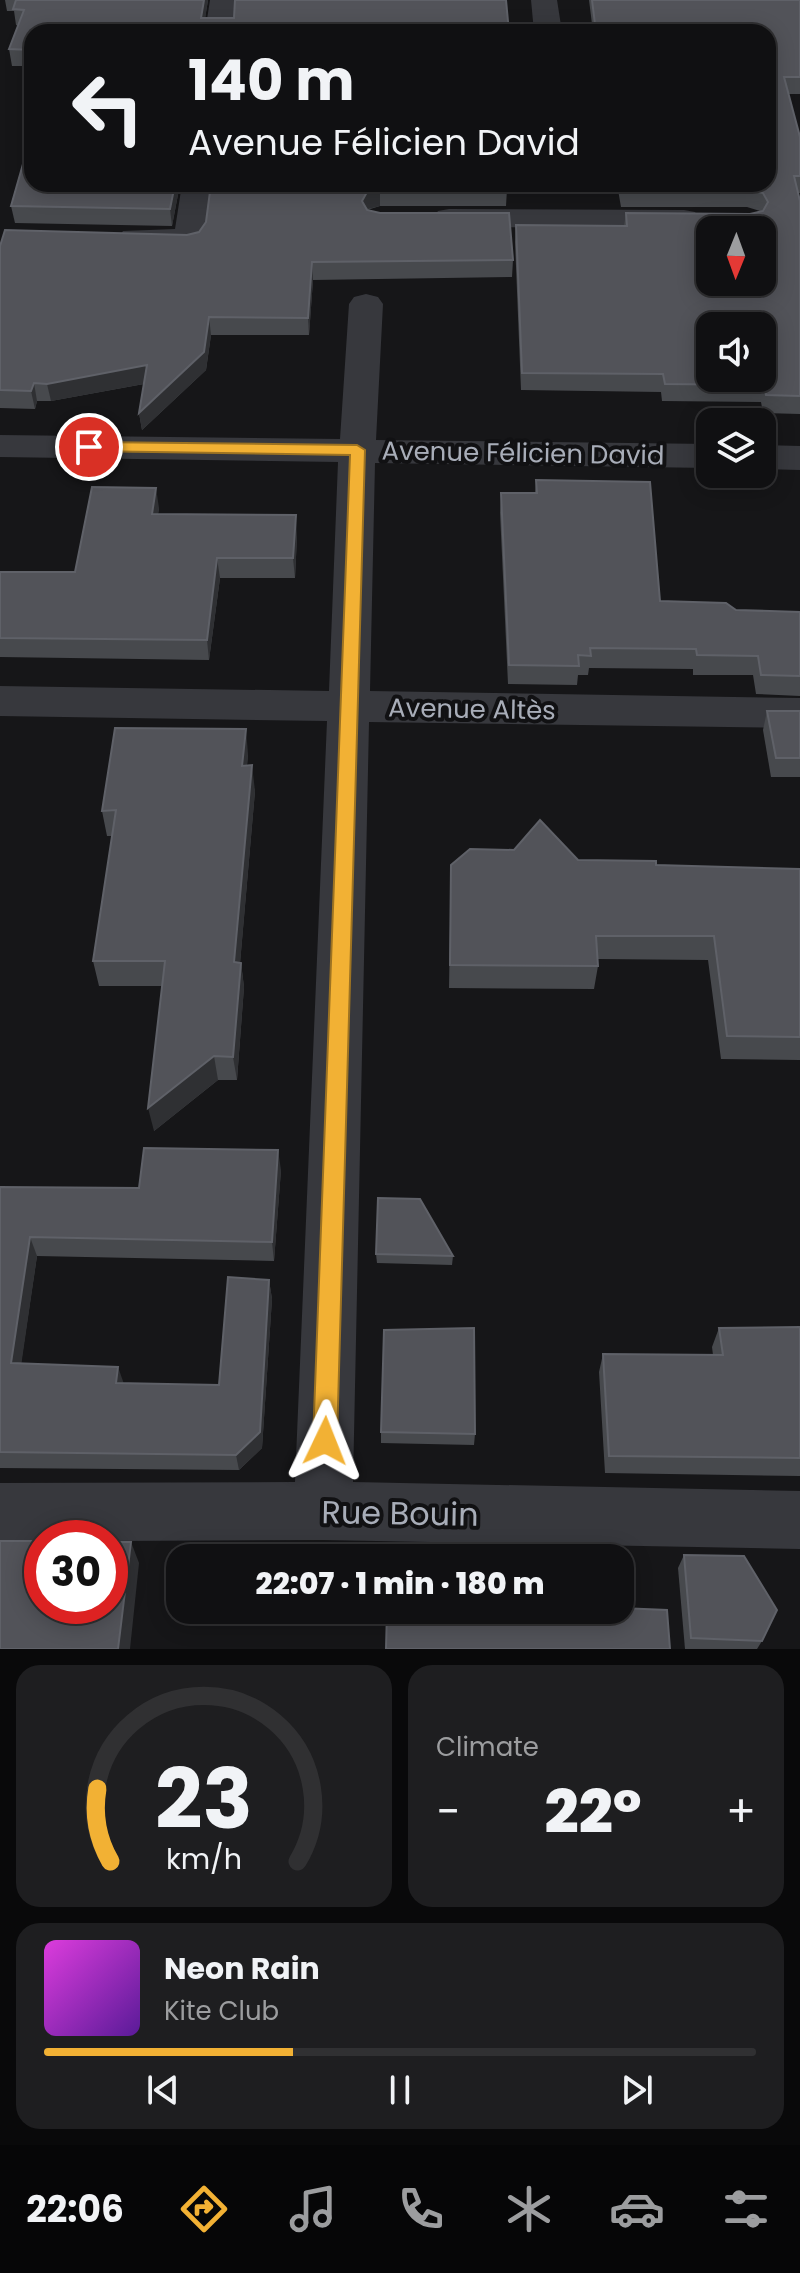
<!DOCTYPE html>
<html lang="en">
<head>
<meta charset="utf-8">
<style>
  body { margin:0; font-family:Poppins,sans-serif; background:#1e1e20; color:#f1f3f6; height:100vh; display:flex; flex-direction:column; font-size:30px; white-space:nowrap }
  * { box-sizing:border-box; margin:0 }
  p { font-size:26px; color:#9c9d9f }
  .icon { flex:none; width:44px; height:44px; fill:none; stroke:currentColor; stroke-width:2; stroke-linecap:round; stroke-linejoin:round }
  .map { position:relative; height:1649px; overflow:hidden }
  .details { display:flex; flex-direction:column; gap:16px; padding:16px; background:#09090a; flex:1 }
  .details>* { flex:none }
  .guide { position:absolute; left:24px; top:24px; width:752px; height:168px; border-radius:24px; box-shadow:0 4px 20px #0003,0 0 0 2px #303032; background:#101012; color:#f1f3f6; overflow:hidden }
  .needle { width:52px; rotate:181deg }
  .buttons { position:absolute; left:696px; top:216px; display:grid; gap:16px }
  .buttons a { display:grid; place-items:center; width:80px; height:80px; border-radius:16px; background:#101012; box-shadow:0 4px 20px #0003,0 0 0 2px #303032; font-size:40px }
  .speed { position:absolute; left:24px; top:1520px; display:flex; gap:16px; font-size:40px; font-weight:700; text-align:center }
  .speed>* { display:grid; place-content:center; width:104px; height:104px; border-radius:50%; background:#101012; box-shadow:0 4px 20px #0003,0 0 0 2px #303032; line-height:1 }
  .speed .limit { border:12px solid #d22; background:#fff; color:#111 }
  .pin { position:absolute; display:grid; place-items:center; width:68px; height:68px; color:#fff; margin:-34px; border:4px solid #fff; border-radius:50%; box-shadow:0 2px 8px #0007 }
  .me { position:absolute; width:88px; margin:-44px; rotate:2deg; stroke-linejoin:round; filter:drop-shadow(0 0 6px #0008) }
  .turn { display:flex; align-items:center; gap:28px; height:168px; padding:0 32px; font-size:36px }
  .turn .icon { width:104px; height:104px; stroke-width:2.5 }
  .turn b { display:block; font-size:56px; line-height:68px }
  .big { font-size:60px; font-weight:800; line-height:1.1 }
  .details .tile { flex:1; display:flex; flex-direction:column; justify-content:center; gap:12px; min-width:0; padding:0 28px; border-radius:24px; background:#1e1e20 }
  .details .dial { align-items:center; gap:0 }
  .dial svg { height:208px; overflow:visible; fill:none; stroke:#303032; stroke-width:7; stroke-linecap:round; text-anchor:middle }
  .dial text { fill:#f1f3f6; stroke:none }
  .song { display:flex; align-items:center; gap:24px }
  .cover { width:96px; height:96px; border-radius:12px; background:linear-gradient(135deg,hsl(300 70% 55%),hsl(270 70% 35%)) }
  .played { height:8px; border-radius:4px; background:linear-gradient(90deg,#f2b134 35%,#303032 35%) }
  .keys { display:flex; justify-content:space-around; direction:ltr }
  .heat { display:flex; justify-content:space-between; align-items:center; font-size:44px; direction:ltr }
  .details .tiles { flex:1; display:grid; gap:16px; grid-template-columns:1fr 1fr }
  .tile:last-child { grid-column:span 2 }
  .trip { position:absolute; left:166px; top:1544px; width:468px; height:80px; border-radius:24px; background:#101012; box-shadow:0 4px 20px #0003,0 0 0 2px #303032; font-weight:800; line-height:80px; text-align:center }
  .tabs { display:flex; height:128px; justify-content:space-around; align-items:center; background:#060607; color:#9c9d9f }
  .tabs .icon { width:56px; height:56px }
  .tabs .current { color:#f2b134 }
  .tabs b { font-size:36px; color:#f1f3f6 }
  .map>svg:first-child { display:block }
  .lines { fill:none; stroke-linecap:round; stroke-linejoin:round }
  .minor { fill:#37383d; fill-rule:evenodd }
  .wall { fill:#47494d }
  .shaded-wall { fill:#2f3033 }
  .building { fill:#525359; stroke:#5f6168; stroke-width:2; fill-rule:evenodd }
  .route { fill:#f2b134; stroke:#9d7322; stroke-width:2 }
  .labels { text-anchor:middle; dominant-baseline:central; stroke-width:8; stroke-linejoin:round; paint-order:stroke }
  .street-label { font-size:26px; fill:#a8adb8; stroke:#111113 }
  .near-street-label { font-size:32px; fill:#a8adb8; stroke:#111113 }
</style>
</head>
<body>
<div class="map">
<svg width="800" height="1649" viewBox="0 0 800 1649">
  <rect width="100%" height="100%" fill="#161618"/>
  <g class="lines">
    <g class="minor">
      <polygon points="210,0 236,0 233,32 205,32"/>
      <polygon points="531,0 557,0 562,32 534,32"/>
      <polygon points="182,184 212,184 205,239 200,246 189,249 123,245 118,238 123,231 175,229"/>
      <polygon points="449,209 684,210 695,212 700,219 695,226 684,228 449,227 438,225 433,218 438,211"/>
      <polygon points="366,294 378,297 383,304 376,440 710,444 710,468 375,463 370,691 800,698 800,728 369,722 353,1482 800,1491 800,1549 323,1540 110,1541 110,1538 0,1541 0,1483 295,1482 327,721 0,716 0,686 329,691 338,462 0,457 0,435 340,439 349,304 354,297"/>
      <polygon points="762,445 800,446 800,470 762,469"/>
    </g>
  </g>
  <g class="wall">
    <polygon points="5,0 208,0 205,18 32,32 32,66 12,66 9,49 18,26 16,25 14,11 7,11"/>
    <polygon points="589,0 800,0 800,94 788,94 800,137 800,193 798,193 800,201 800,414 763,413 761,402 662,401 661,392 521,390 515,242 516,225 624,226 626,213 750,214 760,211 747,207 621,207 617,184 768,184 768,32 593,32"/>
    <polygon points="32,157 180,184 172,226 15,223 11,206"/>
    <polygon points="211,184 507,189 506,206 380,206 367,210 513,260 512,277 313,280 309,335 211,335 206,370 142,430 139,413 144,384 51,401 37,401 35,409 0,408 0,246 187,235 199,232 206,222"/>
    <polygon points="536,480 660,601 736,610 800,612 800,696 756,694 753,675 693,675 693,669 589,668 588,675 578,675 577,685 508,684 500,513 501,493 535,493"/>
    <polygon points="159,508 158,514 297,536 295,578 220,578 209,660 0,657 0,572 75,572"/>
    <polygon points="767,711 800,711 800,777 771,777 763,730"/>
    <polygon points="248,754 247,765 255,791 240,963 241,963 244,987 237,1080 218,1080 154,1131 163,986 99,986 93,961 112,836 107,836 102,811"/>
    <polygon points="578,860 719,868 800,869 800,1060 721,1059 708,960 598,959 598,966 594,989 449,988 451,865"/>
    <polygon points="281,1170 274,1261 37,1256 21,1363 124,1383 219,1385 269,1280 272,1299 262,1448 239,1470 0,1468 0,1187 139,1188"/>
    <polygon points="376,1254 453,1256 452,1265 377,1263"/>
    <polygon points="800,1327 800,1476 605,1473 599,1372 603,1354 713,1355 712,1347 719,1328"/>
    <polygon points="381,1432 475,1434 474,1445 381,1443"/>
    <polygon points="684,1555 762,1641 757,1649 685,1649 678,1568"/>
  </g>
  <g class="shaded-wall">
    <polygon points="204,0 208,0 203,32 201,18"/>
    <polygon points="175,184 180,184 172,226 170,209"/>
    <polygon points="380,189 380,206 368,209 362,201 367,192"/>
    <polygon points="312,262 313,280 309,335 308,318"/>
    <polygon points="209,317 211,335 206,370 142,430 139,413"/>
    <polygon points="147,365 149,383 51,401 47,384"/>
    <polygon points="34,383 37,401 35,409 31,391"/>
    <polygon points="156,488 159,508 155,534 152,514"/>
    <polygon points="296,515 297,536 295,578 293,558"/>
    <polygon points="217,558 220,578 209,660 207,640"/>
    <polygon points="246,729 248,754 245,791 242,766"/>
    <polygon points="252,765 255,791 238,987 234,962"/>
    <polygon points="241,963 244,987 237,1080 233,1057"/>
    <polygon points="214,1056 218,1080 154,1131 148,1108"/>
    <polygon points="278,1150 281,1170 274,1261 272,1242"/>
    <polygon points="30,1237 37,1256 19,1380 11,1363"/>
    <polygon points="269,1280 272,1299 262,1448 239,1470 236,1455"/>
    <polygon points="118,1367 124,1384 116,1383"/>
    <polygon points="131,1542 139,1563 130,1649 118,1649"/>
  </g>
  <g class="building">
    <polygon points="16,0 204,0 201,18 234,18 235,0 506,0 509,32 32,32 32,50 9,49 24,10 13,9"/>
    <path d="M 592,0 L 800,0 L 800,77 L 784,77 L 800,137 L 800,176 L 794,176 L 800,201 L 800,396 L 766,395 L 764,385 L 665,384 L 663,374 L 522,373 L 516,225 L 627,226 L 626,213 L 750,214 L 763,211 L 768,202 L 763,193 L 750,190 L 622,190 L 622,184 L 768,184 L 768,32 L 596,32 ZM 710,230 L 762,230 L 762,282 L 710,282 ZM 710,326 L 762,326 L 762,378 L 710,378 Z"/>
    <polygon points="32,155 32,184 175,184 170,209 11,206 25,157 32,157"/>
    <polygon points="211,184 507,184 507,189 380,189 367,192 362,201 367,210 380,213 509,213 513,260 312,262 308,318 209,317 204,352 139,413 147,365 47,384 34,383 31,391 0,390 0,246 5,230 187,235 199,232 206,222"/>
    <polygon points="536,480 650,482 660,601 726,603 736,610 800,612 800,676 761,675 758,656 697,655 696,649 590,648 591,656 578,655 579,666 509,665 501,493 537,493"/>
    <polygon points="92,487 156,488 152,514 296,515 293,558 217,558 207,640 0,638 0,572 75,572"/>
    <polygon points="767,711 800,711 800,758 776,758"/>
    <polygon points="115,728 246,729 242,766 252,765 234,962 241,963 233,1057 214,1056 148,1108 165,961 93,961 116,810 102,811"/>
    <polygon points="540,820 578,860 656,861 656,865 800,869 800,1037 727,1036 714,936 596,936 598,966 450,965 451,865 470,849 514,850"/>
    <polygon points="144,1148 278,1150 272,1242 30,1237 11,1363 118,1367 116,1383 219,1385 228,1277 269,1280 260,1432 236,1455 0,1452 0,1187 139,1188"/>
    <polygon points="378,1198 420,1199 453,1256 376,1254"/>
    <polygon points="800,1327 800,1458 609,1456 603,1354 723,1355 719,1328"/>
    <polygon points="474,1328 475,1434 381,1432 384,1330"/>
    <polygon points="0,1541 42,1541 42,1606 110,1606 110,1542 131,1542 118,1649 0,1649"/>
    <polygon points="684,1555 744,1556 777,1610 762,1641 691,1638"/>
    <polygon points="620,1608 667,1610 670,1649 386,1649 387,1610 620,1610"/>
  </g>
  <polygon class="route" points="89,442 357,445 365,450 337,1441 333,1449 325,1453 317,1449 313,1441 350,455 84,451 84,444"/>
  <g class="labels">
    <g class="street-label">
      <text transform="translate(523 453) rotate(1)">Avenue Félicien David</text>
      <text transform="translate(472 709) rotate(1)">Avenue Altès</text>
    </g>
    <g class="near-street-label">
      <text transform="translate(400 1513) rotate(1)">Rue Bouin</text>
    </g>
  </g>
</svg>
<div class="buttons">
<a><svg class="needle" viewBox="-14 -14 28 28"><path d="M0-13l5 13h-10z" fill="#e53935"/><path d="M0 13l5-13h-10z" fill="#9c9d9f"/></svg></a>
<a><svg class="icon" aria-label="sound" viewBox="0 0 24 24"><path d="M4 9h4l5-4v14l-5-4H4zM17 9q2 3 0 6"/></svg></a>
<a><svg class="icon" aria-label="layers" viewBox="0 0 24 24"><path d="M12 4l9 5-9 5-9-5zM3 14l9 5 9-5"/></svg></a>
</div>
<div class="speed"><div class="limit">30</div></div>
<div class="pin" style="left:89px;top:447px;background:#d93025"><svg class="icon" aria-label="arrive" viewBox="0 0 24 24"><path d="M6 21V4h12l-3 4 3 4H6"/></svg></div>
<svg class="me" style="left:325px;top:1441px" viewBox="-20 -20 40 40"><path d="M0-17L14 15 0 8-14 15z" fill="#f2b134" stroke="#fff" stroke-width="4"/></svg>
<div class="trip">22:07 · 1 min · 180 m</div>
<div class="guide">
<div class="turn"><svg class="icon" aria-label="left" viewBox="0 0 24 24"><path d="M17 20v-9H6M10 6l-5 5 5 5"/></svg><div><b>140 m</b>Avenue Félicien David</div></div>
</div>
</div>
<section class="details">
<div class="tiles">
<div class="tile dial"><svg viewBox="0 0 100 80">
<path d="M14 69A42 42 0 1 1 86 69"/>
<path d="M14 69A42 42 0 0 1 9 41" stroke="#f2b134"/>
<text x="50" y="56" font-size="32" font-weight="700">23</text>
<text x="50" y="72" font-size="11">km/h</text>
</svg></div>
<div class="tile"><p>Climate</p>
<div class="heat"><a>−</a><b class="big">22°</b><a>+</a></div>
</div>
<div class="tile">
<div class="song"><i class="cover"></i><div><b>Neon Rain</b><p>Kite Club</p></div></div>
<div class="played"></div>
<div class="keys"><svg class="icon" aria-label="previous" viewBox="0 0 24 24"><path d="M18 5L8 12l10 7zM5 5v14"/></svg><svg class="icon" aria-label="pause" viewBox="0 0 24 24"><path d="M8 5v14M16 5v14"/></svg><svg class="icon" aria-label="next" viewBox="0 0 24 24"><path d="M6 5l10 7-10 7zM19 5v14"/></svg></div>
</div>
</div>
</section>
<nav class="tabs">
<b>22:06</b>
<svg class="icon current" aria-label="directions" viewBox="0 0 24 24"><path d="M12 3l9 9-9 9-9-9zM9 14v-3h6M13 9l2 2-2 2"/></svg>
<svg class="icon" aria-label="music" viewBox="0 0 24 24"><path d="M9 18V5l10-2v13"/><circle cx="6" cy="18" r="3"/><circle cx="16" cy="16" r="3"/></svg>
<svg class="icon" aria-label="phone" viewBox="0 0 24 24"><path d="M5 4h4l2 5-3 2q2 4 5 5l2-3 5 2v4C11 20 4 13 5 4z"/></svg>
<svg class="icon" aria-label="climate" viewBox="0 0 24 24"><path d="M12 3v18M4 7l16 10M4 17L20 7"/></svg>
<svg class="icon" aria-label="car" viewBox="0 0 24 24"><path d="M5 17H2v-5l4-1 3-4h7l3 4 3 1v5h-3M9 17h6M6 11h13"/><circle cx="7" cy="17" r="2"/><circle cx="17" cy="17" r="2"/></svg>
<svg class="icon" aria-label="filters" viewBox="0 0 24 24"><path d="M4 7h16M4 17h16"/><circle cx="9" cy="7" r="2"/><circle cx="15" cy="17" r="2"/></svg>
</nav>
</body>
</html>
